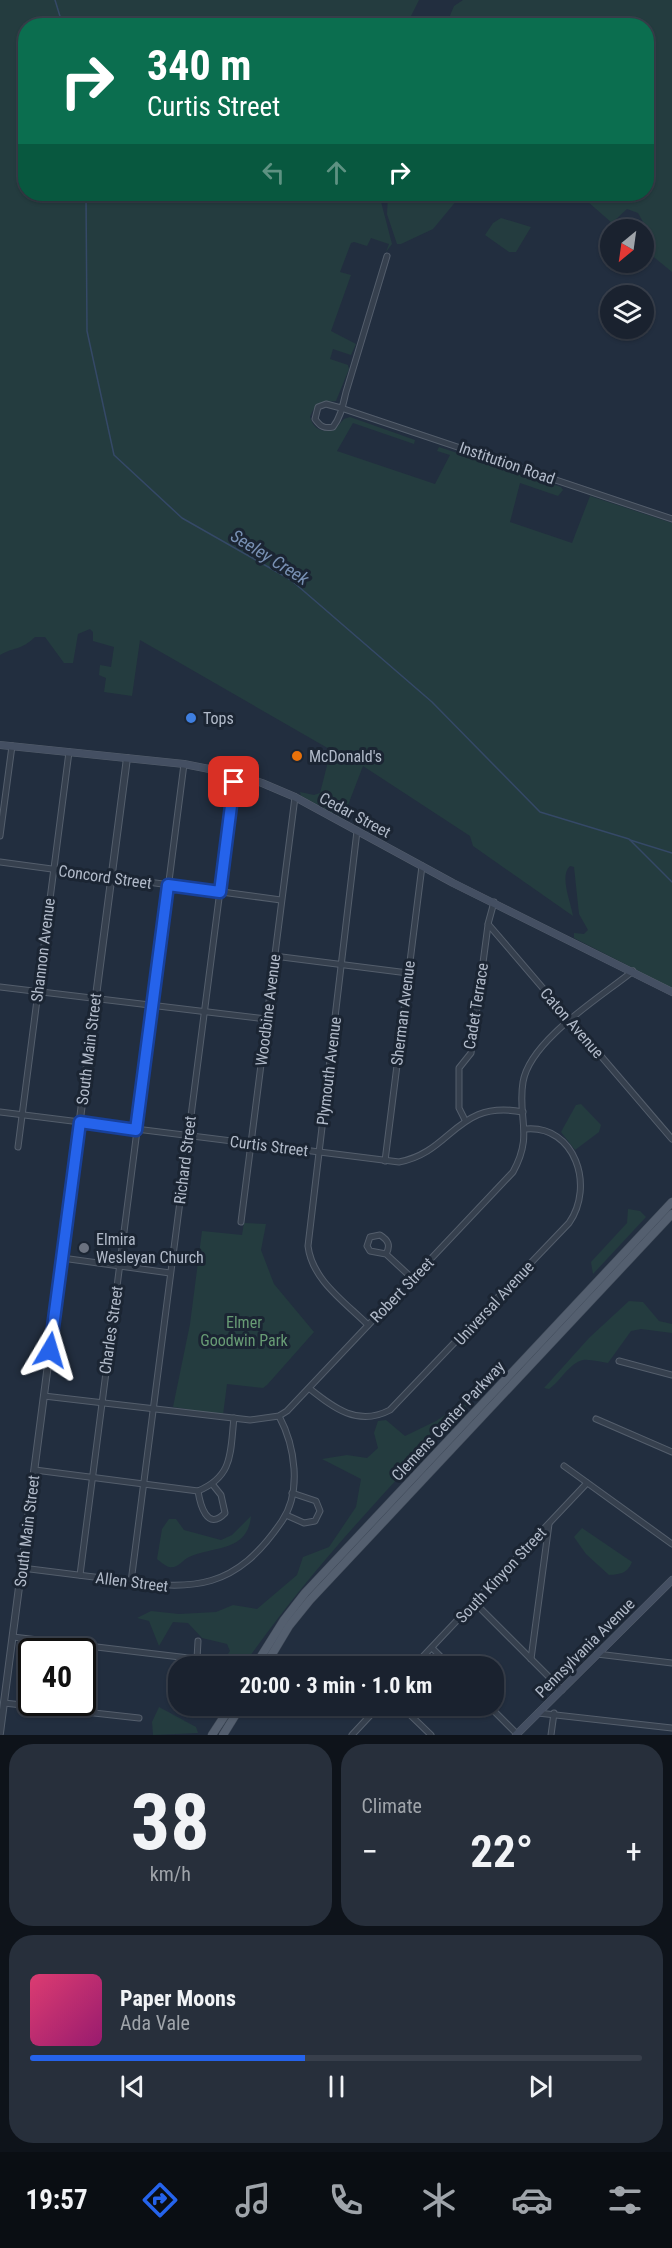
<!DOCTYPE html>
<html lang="en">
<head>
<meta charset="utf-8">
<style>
  body { margin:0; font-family:"Roboto Condensed",sans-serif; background:#272f3b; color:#f1f3f6; height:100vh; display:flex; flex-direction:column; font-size:22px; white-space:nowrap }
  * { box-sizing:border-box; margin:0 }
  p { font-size:20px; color:#9fa4aa }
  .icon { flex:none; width:33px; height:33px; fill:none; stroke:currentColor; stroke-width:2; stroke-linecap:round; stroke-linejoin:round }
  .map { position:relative; height:1735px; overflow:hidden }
  .side { display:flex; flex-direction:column; gap:9px; padding:9px; background:#0e131a; flex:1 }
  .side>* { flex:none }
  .guide { position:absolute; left:18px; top:18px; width:636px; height:183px; border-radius:24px; box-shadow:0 2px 4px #0004,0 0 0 2px #383f4b; background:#0b6e4f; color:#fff; overflow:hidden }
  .needle { width:39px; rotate:209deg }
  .buttons { position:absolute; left:600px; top:219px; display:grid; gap:12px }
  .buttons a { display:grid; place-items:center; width:54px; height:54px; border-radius:50%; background:#1a222f; box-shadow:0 2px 4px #0004,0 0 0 2px #383f4b; font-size:30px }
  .speed { position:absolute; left:18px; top:1638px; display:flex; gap:12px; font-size:30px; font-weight:700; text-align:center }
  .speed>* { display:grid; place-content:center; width:78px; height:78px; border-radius:50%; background:#1a222f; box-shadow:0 2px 4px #0004,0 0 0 2px #383f4b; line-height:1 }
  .speed .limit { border:3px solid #111; border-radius:9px; background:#fff; color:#111 }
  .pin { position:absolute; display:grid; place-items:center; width:51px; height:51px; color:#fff; margin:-26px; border-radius:12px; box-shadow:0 3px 9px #0006 }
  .me { position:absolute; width:66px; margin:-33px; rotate:7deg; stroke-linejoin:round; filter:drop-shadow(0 0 4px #0008) }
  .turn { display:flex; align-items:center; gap:21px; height:126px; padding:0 30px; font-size:27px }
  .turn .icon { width:78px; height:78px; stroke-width:2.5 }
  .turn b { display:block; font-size:42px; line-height:51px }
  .lanes { display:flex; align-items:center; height:57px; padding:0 30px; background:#0003; justify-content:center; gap:30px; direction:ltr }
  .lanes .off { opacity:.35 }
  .big { font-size:45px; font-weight:700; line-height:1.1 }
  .side .widget { flex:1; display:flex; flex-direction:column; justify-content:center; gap:9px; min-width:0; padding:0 21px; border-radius:24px; background:#272f3b }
  .side .dial { align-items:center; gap:0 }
  .dial b { font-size:78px; line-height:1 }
  .song { display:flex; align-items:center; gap:18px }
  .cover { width:72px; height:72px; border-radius:9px; background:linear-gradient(135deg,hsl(340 70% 55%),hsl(320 70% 35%)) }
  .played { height:6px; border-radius:3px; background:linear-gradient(90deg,#2563eb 45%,#383f4b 45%) }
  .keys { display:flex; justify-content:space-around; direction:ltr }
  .heat { display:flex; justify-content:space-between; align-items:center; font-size:33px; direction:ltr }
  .side .tiles { flex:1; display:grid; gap:9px; grid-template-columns:1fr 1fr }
  .widget:last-child { grid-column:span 2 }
  .trip { position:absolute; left:168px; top:1656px; width:336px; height:60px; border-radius:24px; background:#1a222f; box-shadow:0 2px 4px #0004,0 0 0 2px #383f4b; font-weight:700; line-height:60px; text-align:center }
  .tab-bar { display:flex; height:96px; justify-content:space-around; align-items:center; background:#0a0e13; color:#9fa4aa }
  .tab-bar .icon { width:42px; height:42px }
  .tab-bar .on { color:#2563eb }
  .tab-bar b { font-size:27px; color:#f1f3f6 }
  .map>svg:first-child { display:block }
  .green { fill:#243c3f }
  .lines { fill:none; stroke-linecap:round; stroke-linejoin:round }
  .stream { stroke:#354967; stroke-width:1.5 }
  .minor-casing { stroke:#545e6c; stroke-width:7 }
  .tertiary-casing { stroke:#545e6c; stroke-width:8 }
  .secondary-casing { stroke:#545e6c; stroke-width:8 }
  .primary-casing { stroke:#3f4957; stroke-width:9 }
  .minor { stroke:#36404e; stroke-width:5 }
  .tertiary { stroke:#36404e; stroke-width:6 }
  .secondary { stroke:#444f62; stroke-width:7 }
  .primary { stroke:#545f6f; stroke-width:8 }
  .route-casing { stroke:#184099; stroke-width:15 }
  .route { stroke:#2563eb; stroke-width:10 }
  .shop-dot { fill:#3f7fe0; stroke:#1b2533; stroke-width:2 }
  .food-dot { fill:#e8710a; stroke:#1b2533; stroke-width:2 }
  .worship-dot { fill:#6b7280; stroke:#1b2533; stroke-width:2 }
  .labels { text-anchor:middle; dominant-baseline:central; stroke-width:6; stroke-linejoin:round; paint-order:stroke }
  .street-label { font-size:16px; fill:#b2bbca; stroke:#1b2533 }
  .poi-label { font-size:16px; fill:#b2bbca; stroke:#1b2533; text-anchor:start }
  .park-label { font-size:16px; fill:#689c75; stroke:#1b2533 }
  .water-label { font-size:18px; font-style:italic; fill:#7890b3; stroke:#1b2533 }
</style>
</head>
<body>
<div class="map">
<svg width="672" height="1735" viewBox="0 0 672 1735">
  <rect width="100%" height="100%" fill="#222e3f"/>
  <g class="green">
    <path d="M 0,0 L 419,0 L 410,18 L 402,25 L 26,26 L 26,194 L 379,194 L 392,244 L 386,252 L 389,244 L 371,238 L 367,246 L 354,242 L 351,243 L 340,272 L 351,275 L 331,331 L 356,344 L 351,355 L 333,349 L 330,359 L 348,365 L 349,369 L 336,401 C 321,403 316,401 310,417 C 314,430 321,432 334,430 L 344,419 L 350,417 L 415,440 L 414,444 L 353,423 L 337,451 L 435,484 L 450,455 L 437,451 L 439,447 L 561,487 L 563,490 L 558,496 L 520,483 L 510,522 L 572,543 L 590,496 L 672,523 L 672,988 L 574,938 L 574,933 L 584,934 L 588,930 L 579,914 L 574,867 L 570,866 C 559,876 571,902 573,916 L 473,846 L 470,836 L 363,766 L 343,818 L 301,796 L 300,792 L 314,795 L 320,793 L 331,750 L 140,640 L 132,696 L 104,692 L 106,678 L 99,675 L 100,665 L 111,667 L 114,647 L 93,641 L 93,632 L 90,629 L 78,634 L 73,663 L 64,663 L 45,637 L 35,637 C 20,651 16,646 0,655 Z"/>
    <polygon points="463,0 672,0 672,272 644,249 644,234 647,229 638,213 627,209 612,223 579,194 646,194 646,26 446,25 454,6"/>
    <polygon points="388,194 462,194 433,229 401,244 397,244 387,214"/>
    <polygon points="501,218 531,227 516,252 509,252 485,235 493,223"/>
    <polygon points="581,1104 601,1125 599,1132 575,1150 561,1132 576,1105"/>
    <polygon points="628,1209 640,1211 646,1217 593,1274 591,1262 627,1223"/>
    <polygon points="244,1223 266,1224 261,1250 274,1284 314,1332 267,1385 263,1388 227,1384 223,1415 173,1407 190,1324 202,1231 242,1235"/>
    <path d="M 629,1301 L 643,1302 L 659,1321 L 672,1324 L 672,1333 L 641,1329 L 631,1331 L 608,1363 C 600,1362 590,1359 583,1360 C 569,1363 560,1382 549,1389 L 544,1388 L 589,1338 Z"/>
    <path d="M 481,1391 C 397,1478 312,1567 243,1666 L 208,1666 L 208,1659 L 224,1660 L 230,1651 L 227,1644 L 202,1638 L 188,1623 L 173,1622 L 159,1646 L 149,1621 L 137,1618 L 151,1611 L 179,1614 L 216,1612 L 233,1605 L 257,1609 L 297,1575 L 303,1557 L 329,1547 L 356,1507 L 361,1479 L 322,1459 L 347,1455 L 367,1458 L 378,1448 L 374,1433 L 378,1421 L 386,1420 L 405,1436 L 436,1421 Z"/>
    <path d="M 251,1516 C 248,1552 213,1546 189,1557 C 182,1560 178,1569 169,1567 C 165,1566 160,1561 157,1559 L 162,1529 L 169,1519 L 176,1519 L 184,1530 L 221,1540 L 232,1535 Z"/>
    <path d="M 582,1528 L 632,1562 C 627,1574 620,1574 609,1575 L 586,1554 L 574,1537 Z"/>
    <polygon points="159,1707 196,1727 198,1733 153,1735 152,1722"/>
  </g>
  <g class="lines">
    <g class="stream">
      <polyline points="55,0 63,26"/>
      <polyline points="86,194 87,331 114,455 182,518 291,580 432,702 540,812 629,839 672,882"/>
      <polyline points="630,840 672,853"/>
    </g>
    <defs>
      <g id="minor">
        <path d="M 387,256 L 346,392 C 343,404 341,417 333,427 C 324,429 320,426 315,419 L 318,407 L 326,404 L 341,408 L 672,519"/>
        <path d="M 357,831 L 308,1246 C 312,1280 345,1302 368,1325"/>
        <polyline points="0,836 12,746"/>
        <polyline points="0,862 281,900"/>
        <polyline points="494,902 488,924 672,1139"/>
        <polyline points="274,956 408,973"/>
        <polyline points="0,987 266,1019"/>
        <path d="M 0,1112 L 399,1162 C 453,1152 456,1099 523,1112"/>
        <polyline points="465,1120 459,1108 459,1068 471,1053 488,925"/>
        <polyline points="18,1147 69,752"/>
        <polyline points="385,1161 422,866"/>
        <polyline points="241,1222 295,797"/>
        <path d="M 386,1254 C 391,1245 388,1240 380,1235 L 370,1237 L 367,1246 L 370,1251 L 386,1254 L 413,1279"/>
        <polyline points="62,1258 170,1273"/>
        <polyline points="619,1361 672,1375"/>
        <path d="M 310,1389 C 334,1408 358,1427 390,1410 L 569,1223 C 595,1186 575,1125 526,1129"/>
        <path d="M 44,1396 L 250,1420 L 279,1416 L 287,1411 L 513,1172 C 534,1134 517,1118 523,1082 C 530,1040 601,997 633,971"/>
        <polyline points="596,1419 672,1452"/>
        <polyline points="564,1466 672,1544"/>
        <path d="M 35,1470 L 198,1491 C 234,1476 230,1452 234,1418"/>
        <path d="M 198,1491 C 200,1504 207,1532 225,1513 L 221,1495 L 213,1485"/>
        <polyline points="286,1515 304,1523 315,1521 320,1511 316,1501 292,1493"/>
        <path d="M 22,1568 C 54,1572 86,1576 118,1580 C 195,1591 235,1590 282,1521 C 302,1491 295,1446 279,1416"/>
        <polyline points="80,1575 184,764"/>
        <polyline points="131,1582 235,774"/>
        <polyline points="475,1603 562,1690"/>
        <polyline points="13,1637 197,1659 198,1641"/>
        <polyline points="432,1648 450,1666"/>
        <polyline points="597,1654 672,1663"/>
        <polyline points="531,1659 549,1524"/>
        <polyline points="414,1666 587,1483"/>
        <polyline points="4,1703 139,1718"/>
        <polyline points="401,1706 431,1735"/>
        <polyline points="489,1706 517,1734"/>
        <polyline points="538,1713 672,1728"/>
        <polyline points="352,1735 379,1706"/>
        <polyline points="551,1735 554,1713"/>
      </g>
      <polyline id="tertiary" points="0,1733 127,758"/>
      <g id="secondary">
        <polyline points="0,745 184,764 235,774 262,783 295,797 453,883 672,992"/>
        <polyline points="516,1735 672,1580"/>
      </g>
      <g id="primary">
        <polyline points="255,1666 284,1620 305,1593 672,1202"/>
        <polyline points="265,1666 289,1626 310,1600 672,1214"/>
        <polyline points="212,1735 231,1706"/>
        <polyline points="223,1735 241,1706"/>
      </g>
    </defs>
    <use href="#minor" class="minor-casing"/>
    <use href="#tertiary" class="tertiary-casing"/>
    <use href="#secondary" class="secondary-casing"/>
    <use href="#primary" class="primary-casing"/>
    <use href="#minor" class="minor"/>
    <use href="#tertiary" class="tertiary"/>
    <use href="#secondary" class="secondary"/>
    <use href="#primary" class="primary"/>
  </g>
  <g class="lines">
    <defs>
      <polyline id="route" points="50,1350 80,1122 136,1130 168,885 220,892 234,782"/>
    </defs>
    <use href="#route" class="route-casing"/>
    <use href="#route" class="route"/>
  </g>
  <circle class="shop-dot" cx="191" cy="718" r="6"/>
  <circle class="food-dot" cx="297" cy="756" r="6"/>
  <circle class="worship-dot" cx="84" cy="1248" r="6"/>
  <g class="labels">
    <g class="street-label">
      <text transform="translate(507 463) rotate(19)">Institution Road</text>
      <text transform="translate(355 815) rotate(28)">Cedar Street</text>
      <text transform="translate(105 877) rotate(8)">Concord Street</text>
      <text transform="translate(43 950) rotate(-83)">Shannon Avenue</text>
      <text transform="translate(476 1006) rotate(-81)">Cadet Terrace</text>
      <text transform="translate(268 1010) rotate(-83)">Woodbine Avenue</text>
      <text transform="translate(403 1013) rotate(-83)">Sherman Avenue</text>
      <text transform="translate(572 1023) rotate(49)">Caton Avenue</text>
      <text transform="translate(89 1049) rotate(-83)">South Main Street</text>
      <text transform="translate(329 1071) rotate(-83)">Plymouth Avenue</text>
      <text transform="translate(269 1146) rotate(7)">Curtis Street</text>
      <text transform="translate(185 1160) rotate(-83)">Richard Street</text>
      <text transform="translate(402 1290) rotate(-46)">Robert Street</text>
      <text transform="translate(494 1303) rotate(-47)">Universal Avenue</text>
      <text transform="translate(111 1330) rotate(-82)">Charles Street</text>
      <text transform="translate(448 1421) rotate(-47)">Clemens Center Parkway</text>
      <text transform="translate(27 1531) rotate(-83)">South Main Street</text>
      <text transform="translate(501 1575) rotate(-47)">South Kinyon Street</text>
      <text transform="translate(132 1582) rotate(7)">Allen Street</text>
      <text transform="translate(585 1648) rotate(-45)">Pennsylvania Avenue</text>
    </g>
    <g class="poi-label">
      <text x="203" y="718">Tops</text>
      <text x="309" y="756">McDonald's</text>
      <text x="96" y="1239">Elmira<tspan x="96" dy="18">Wesleyan Church</tspan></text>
    </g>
    <g class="park-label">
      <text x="244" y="1322">Elmer<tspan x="244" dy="18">Goodwin Park</tspan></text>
    </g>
    <g class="water-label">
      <text transform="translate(270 557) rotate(32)">Seeley Creek</text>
    </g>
  </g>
</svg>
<div class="buttons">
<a><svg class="needle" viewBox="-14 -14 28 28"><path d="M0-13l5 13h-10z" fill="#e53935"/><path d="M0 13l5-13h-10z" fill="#9fa4aa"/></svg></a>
<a><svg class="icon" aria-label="layers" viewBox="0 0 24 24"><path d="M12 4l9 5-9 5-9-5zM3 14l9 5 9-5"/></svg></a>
</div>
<div class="speed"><div class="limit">40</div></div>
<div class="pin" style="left:234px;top:782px;background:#d93025"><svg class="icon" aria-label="arrive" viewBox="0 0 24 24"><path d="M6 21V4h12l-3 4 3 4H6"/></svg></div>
<svg class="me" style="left:50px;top:1350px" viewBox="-20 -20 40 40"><path d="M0-17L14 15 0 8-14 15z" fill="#2563eb" stroke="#fff" stroke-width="4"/></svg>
<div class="trip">20:00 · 3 min · 1.0 km</div>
<div class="guide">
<div class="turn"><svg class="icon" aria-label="right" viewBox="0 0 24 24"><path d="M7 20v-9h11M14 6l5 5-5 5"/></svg><div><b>340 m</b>Curtis Street</div></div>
<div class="lanes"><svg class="icon off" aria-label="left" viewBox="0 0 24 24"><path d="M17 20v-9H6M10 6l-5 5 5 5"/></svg><svg class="icon off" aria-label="ahead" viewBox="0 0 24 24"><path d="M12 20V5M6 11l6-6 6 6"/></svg><svg class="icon" aria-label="right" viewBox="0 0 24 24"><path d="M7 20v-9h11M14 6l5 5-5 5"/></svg></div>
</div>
</div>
<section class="side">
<div class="tiles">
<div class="widget dial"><b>38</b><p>km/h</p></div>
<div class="widget"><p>Climate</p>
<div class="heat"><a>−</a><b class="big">22°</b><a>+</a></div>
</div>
<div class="widget">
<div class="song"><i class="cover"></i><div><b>Paper Moons</b><p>Ada Vale</p></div></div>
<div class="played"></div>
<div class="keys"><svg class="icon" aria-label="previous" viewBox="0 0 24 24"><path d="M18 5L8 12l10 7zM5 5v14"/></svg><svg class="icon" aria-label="pause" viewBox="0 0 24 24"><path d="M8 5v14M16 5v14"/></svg><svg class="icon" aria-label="next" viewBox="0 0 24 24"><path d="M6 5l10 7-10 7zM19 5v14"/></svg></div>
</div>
</div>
</section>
<nav class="tab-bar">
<b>19:57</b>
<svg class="icon on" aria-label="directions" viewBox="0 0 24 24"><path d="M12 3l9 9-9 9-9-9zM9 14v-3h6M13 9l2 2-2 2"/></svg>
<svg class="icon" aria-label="music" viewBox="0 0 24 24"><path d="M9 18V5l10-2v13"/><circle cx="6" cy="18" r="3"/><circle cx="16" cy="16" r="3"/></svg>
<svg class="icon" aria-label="phone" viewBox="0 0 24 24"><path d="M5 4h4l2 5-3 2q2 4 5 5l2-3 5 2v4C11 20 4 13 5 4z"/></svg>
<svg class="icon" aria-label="climate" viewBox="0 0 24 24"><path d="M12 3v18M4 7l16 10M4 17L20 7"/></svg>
<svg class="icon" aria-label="car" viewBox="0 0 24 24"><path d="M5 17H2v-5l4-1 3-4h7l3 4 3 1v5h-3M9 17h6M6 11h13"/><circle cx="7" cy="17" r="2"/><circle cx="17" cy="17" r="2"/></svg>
<svg class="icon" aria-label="filters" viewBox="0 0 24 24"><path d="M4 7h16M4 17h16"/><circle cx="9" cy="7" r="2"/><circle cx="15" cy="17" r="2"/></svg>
</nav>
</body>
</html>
